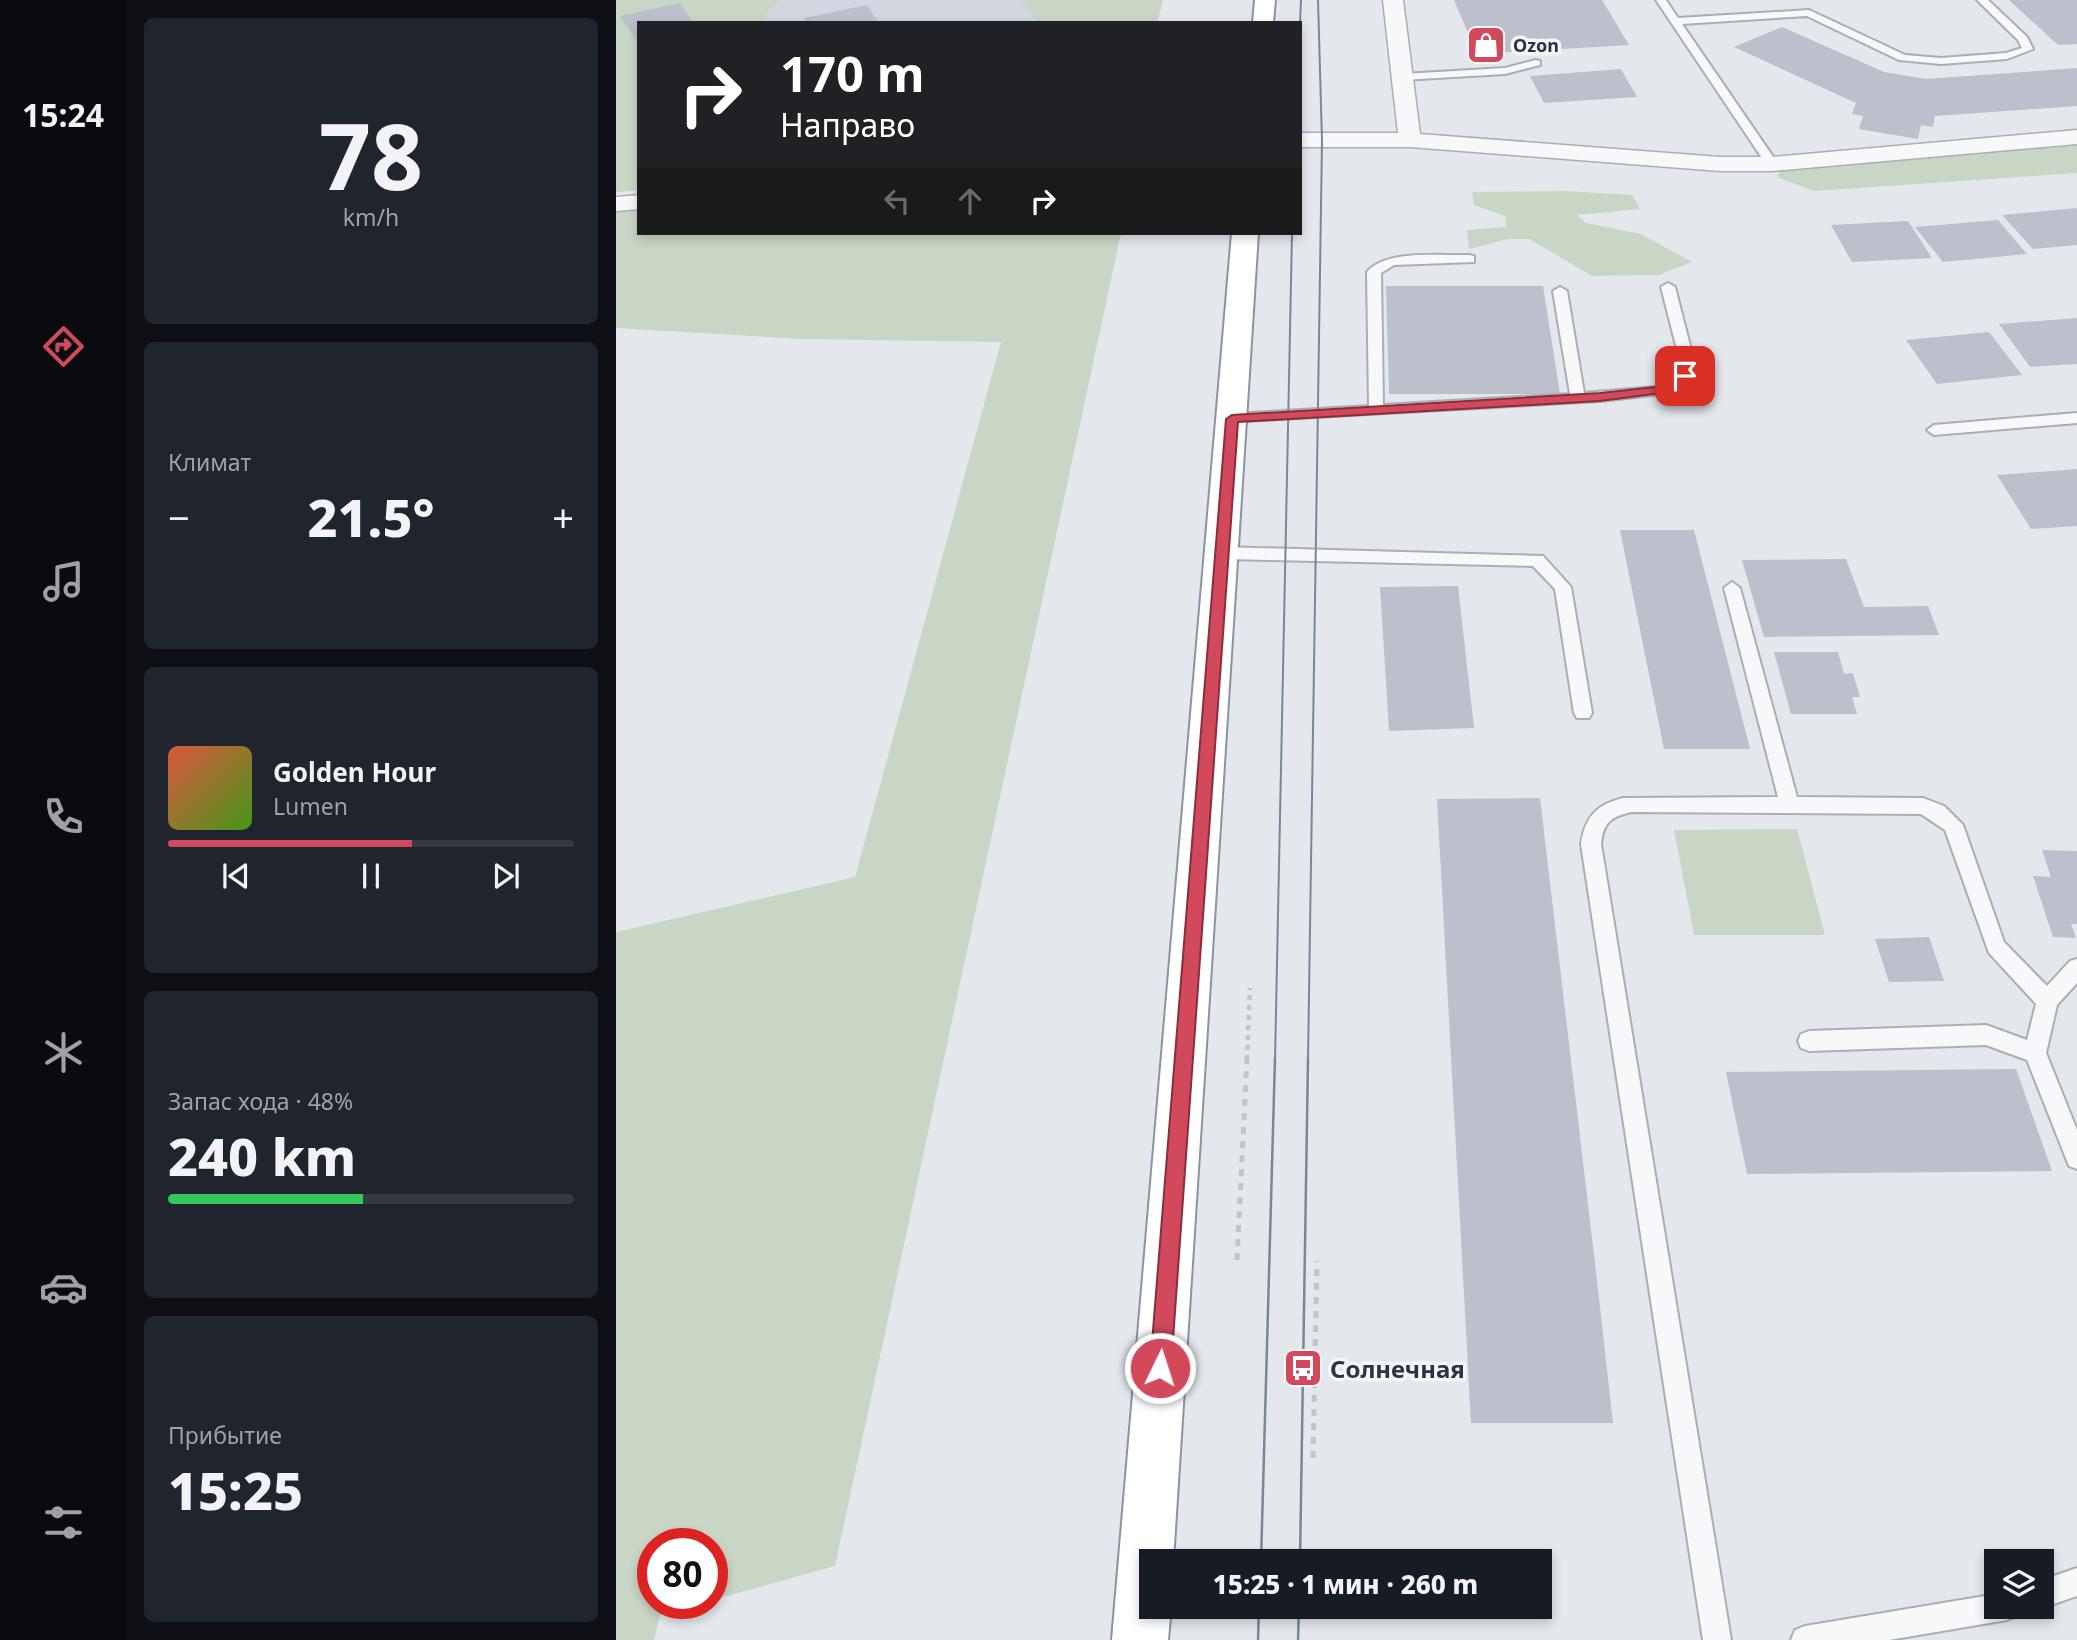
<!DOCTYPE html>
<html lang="ru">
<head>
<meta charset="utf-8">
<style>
  body { margin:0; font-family:"Noto Sans",sans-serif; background:#20242c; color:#f1f3f6; height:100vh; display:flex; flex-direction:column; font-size:26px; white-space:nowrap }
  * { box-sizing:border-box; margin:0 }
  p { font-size:23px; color:#9ea1a6 }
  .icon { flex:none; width:38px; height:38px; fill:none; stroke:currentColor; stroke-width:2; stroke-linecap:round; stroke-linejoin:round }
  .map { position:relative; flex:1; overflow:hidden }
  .details { display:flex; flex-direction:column; gap:18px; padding:18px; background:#0d0f14; width:490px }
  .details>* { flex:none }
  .hud { position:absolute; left:21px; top:21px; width:665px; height:214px; border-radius:0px; box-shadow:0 4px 10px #0003; background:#202124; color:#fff; overflow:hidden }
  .tools { position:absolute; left:1368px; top:1549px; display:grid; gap:14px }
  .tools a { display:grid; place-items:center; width:70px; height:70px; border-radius:0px; background:#171b24; box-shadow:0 4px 10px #0003; font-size:35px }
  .speed { position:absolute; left:21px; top:1528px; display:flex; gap:14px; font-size:35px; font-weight:700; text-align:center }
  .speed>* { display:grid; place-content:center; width:91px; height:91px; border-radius:50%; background:#171b24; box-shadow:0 4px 10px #0003; line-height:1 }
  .speed .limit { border:10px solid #d22; background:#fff; color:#111 }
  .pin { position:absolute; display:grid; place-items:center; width:60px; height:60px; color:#fff; margin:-30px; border-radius:14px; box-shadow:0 4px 10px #0006 }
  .me { position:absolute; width:77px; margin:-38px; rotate:4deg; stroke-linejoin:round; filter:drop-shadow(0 0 5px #0008) }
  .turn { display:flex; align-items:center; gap:24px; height:147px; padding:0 28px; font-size:32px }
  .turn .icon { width:91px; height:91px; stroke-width:2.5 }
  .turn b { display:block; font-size:49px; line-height:60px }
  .lanes { display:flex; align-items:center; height:66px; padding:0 28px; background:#0003; justify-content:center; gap:35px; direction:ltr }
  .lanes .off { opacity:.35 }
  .big { font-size:52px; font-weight:800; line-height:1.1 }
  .details .card { flex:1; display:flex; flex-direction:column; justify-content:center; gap:10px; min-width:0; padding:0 24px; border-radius:10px; background:#20242c }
  .details .dial { align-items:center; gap:0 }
  .dial b { font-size:91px; line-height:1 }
  .song { display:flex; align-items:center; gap:21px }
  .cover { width:84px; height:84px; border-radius:10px; background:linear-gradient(135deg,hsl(10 70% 55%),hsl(100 70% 35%)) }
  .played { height:7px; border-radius:4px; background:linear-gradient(90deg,#d1495b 60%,#363941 60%) }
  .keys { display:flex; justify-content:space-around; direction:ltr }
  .heat { display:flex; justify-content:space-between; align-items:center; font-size:38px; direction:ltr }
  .charge { height:10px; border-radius:5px; background:linear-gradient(90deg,#34c759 48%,#363941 0) }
  .trip { position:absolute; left:523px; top:1549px; width:413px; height:70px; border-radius:0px; background:#171b24; box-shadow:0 4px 10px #0003; font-weight:800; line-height:70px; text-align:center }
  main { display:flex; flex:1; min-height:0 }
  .dock { display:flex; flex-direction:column; width:126px; justify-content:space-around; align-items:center; background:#090b0e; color:#9ea1a6 }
  .dock .icon { width:49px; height:49px }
  .dock .current { color:#d1495b }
  .dock b { font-size:32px; color:#f1f3f6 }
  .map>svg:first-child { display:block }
  .built { fill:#d2d6de }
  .green { fill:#c9d6c5 }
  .building { fill:#bbc0ca }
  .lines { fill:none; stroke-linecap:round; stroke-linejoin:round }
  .service-casing { stroke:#a9aeb7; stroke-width:4 }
  .minor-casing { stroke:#a9aeb7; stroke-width:3 }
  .trunk-casing { stroke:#8b94a3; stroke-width:4 }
  .path-far1 { stroke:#c2c5cb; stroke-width:4.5; stroke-dasharray:5 5; stroke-linecap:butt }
  .path { stroke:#c2c5cb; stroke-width:5; stroke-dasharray:7 7; stroke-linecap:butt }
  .service { fill:#f7f8fa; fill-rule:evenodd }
  .minor { fill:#f7f8fa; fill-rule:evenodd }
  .trunk { fill:#fff; fill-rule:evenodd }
  .tram-far1 { stroke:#7d8696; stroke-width:2 }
  .tram { stroke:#7d8696; stroke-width:2.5 }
  .route { fill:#d1495b; stroke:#882f3b; stroke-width:2 }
  .labels { text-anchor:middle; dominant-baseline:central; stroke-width:7; stroke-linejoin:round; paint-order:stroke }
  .far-poi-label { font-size:18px; font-weight:bold; fill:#2b3445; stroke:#f4f6f9; text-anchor:start }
  .near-poi-label { font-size:24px; font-weight:bold; fill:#2b3445; stroke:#f4f6f9; text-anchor:start }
</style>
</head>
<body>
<main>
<nav class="dock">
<b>15:24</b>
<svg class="icon current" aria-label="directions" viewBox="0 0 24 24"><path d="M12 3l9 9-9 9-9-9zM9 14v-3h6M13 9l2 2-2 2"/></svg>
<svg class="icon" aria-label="music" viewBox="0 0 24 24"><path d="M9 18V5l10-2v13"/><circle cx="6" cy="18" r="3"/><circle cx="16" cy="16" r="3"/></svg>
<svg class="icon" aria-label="phone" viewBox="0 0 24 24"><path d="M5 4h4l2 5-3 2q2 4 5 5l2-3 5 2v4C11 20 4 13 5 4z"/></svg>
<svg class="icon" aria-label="climate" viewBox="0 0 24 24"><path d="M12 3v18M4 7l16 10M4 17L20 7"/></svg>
<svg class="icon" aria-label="car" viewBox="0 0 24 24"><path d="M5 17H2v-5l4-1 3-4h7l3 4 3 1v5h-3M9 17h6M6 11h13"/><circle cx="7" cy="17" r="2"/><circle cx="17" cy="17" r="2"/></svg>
<svg class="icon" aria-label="filters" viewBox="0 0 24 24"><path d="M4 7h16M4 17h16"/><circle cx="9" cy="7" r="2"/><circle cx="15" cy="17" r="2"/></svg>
</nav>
<section class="details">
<div class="card dial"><b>78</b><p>km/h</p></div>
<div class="card"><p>Климат</p>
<div class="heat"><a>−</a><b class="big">21.5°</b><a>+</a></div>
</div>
<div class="card">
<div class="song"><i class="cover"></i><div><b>Golden Hour</b><p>Lumen</p></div></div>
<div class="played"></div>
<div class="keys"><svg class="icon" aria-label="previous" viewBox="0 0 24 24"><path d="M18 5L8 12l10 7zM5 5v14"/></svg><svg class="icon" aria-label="pause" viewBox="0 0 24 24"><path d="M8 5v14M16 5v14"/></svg><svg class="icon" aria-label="next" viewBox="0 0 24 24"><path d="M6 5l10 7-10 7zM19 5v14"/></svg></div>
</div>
<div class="card"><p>Запас хода · 48%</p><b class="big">240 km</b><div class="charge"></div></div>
<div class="card"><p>Прибытие</p><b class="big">15:25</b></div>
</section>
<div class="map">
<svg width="1461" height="1640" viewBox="0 0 1461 1640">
  <rect width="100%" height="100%" fill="#e4e7ec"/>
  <polygon class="built" points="0,0 547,0 541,23 23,23 23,190 0,192"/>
  <g class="green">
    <polygon points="0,0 164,0 147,17 149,23 23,23 23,190 0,192"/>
    <polygon points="406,0 547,0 541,23 420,23"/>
    <polygon points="1461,141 1461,173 1198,191 1161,177 1168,161"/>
    <polygon points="949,191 1016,195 1024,209 961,215 970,223 1025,234 1076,262 1043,275 976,276 913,239 892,239 853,249 851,230 890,227 889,216 858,205 856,192"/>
    <polygon points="23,209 23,233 505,233 219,1566 96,1600 96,1544 37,1544 37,1603 86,1603 44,1615 38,1640 0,1640 0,932 239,877 385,342 186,339 0,328 0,211"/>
    <polygon points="1181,829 1209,935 1078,935 1058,830"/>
  </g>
  <g class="building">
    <polygon points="838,0 986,0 1013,45 861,54"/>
    <polygon points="1393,0 1461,0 1461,44 1442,45"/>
    <polygon points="64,3 78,23 23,23 23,39 20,40 4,16"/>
    <polygon points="251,5 263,23 191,23 188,18"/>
    <polygon points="1166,27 1268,72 1310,79 1461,68 1461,106 1319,116 1317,127 1305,125 1302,139 1243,129 1247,116 1236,114 1240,103 1118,47"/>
    <polygon points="1005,69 1021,97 928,103 914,76"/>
    <polygon points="1461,208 1461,245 1417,249 1386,215"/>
    <polygon points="1382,220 1411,254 1327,262 1299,227"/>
    <polygon points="1292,221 1316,258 1236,262 1215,225"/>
    <polygon points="770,286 927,286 944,394 773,394"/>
    <polygon points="1461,318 1461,364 1414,367 1383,324"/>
    <polygon points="1373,332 1406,375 1321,384 1290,340"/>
    <polygon points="1461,469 1461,526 1415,529 1381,475"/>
    <polygon points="1004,530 1078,530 1134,749 1048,749"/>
    <polygon points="1230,559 1248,607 1312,606 1323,635 1148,637 1126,560"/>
    <polygon points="842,586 858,728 773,731 764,587"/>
    <polygon points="1158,652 1222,652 1228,674 1237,673 1244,697 1236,697 1241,714 1175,714"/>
    <polygon points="924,798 982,1289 997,1423 855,1423 821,799"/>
    <polygon points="1426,850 1461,851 1461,924 1455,924 1460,938 1437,937 1417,876 1435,877"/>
    <polygon points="1313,937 1328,981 1273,982 1259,939"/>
    <polygon points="1400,1069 1436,1171 1131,1174 1110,1072"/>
  </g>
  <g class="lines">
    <defs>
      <g id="service">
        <polygon points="1040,0 1050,0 1062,18 1193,10 1289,55 1325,58 1390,53 1406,48 1402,40 1361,0 1372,0 1411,37 1417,49 1391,59 1325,64 1283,60 1191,16 1066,24 1162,164 1156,168 1152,167"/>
        <polygon points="920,60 924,61 924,65 889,74 787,80 782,77 787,74 889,68"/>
        <path d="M 853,255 L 858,256 L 858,262 L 778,265 L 765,273 L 767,405 L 954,394 L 937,291 L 944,287 L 951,291 L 968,393 L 1039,387 L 1062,374 L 1065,365 L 1045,287 L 1052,283 L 1059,287 L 1079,365 L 1076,376 L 1047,394 L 984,401 L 611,422 L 609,419 L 611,416 L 616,414 L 753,406 L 751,272 C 770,249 824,256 853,255 Z"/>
        <polygon points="1461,413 1461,423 1318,435 1311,430 1318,425"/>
        <polygon points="607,547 927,556 955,587 976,713 973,718 961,718 958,713 939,589 917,566 607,559 599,553"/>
        <path d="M 1116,582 L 1124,588 L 1181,797 L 1307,798 L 1328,806 L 1347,825 L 1388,942 L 1431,986 L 1454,961 L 1461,959 L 1461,983 L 1441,1005 L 1430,1053 L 1461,1130 L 1461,1169 L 1453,1166 L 1411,1060 L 1370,1045 L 1193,1051 L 1185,1048 L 1182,1041 L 1185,1034 L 1193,1031 L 1370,1025 L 1411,1040 L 1420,1004 L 1373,953 L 1329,830 L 1305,814 L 1016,812 C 995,816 987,823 985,844 L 1115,1640 L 1087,1640 L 965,844 C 969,817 980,805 1007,798 L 1162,797 L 1108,588 Z"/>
        <polygon points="1461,1568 1461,1596 1426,1608 1422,1606 1426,1606 1426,1580"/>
        <polygon points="1381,1594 1381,1606 1405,1606 1401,1616 1391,1620 1273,1640 1175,1640 1179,1630 1189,1626"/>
      </g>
      <g id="minor">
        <polygon points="767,0 787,0 804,134 1104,157 1156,157 1461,130 1461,144 1156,171 1104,171 794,147 684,147 684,133 782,133"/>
        <polygon points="23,195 23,209 0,211 0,197"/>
      </g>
      <g id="trunk">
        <polygon points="639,0 659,0 657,23 637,23"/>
        <polygon points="616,233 642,233 557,1561 536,1561 536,1606 555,1606 552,1640 496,1640"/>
      </g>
    </defs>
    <use href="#service" class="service-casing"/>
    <use href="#minor" class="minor-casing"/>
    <use href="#trunk" class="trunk-casing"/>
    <polyline class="path-far1" points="631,1060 634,988"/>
    <g class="path">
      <polyline points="621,1260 631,1058"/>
      <polyline points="697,1458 701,1261"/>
    </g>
    <use href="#service" class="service"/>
    <use href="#minor" class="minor"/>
    <use href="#trunk" class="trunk"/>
    <g class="tram-far1">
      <polyline points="684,23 685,0"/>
      <polyline points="659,1060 676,233"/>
      <polyline points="692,1060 706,141 702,0"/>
    </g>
    <g class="tram">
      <polyline points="645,1561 659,1058"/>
      <polyline points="684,1561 692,1058"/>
      <polyline points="642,1640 643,1606"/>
      <polyline points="682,1640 683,1606"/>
    </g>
  </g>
  <polygon class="route" points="1065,373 1075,376 1046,393 984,401 622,422 555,1368 552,1375 544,1378 537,1375 534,1368 610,419 616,415 984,393 1039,387"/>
  <defs>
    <symbol id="shop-square" viewBox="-11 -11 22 22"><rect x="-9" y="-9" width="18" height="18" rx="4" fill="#d1495b" stroke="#f4f6f9"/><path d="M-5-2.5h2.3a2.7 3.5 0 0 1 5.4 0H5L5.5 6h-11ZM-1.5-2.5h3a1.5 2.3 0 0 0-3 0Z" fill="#fff"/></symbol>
    <symbol id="bus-square" viewBox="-11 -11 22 22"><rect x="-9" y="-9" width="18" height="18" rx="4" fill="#d1495b" stroke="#f4f6f9"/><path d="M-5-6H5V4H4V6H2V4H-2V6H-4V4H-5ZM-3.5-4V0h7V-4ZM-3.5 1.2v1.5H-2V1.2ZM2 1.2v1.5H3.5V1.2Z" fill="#fff"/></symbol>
  </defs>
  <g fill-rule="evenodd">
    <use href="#shop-square" x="848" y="23" width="44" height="44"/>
    <use href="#bus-square" x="665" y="1346" width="44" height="44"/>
  </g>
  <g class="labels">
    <g class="far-poi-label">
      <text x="897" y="45">Ozon</text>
    </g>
    <g class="near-poi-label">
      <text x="714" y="1368">Солнечная</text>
    </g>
  </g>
</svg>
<div class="tools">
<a><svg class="icon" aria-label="layers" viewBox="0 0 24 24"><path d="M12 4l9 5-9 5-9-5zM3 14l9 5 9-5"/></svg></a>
</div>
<div class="speed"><div class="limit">80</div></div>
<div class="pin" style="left:1069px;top:376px;background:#d93025"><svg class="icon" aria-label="arrive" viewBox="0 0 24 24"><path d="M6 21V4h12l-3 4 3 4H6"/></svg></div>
<svg class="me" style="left:544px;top:1368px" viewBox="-20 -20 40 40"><circle r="17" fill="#d1495b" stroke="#fff" stroke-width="3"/><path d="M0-11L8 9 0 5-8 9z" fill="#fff"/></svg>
<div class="trip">15:25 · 1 мин · 260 m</div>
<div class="hud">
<div class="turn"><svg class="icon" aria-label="right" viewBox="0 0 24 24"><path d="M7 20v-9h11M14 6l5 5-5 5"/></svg><div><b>170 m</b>Направо</div></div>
<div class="lanes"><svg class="icon off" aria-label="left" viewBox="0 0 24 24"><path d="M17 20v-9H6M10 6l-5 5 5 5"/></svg><svg class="icon off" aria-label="ahead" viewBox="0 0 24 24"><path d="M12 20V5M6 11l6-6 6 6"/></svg><svg class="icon" aria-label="right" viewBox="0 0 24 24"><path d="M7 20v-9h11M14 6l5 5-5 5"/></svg></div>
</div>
</div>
</main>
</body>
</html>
